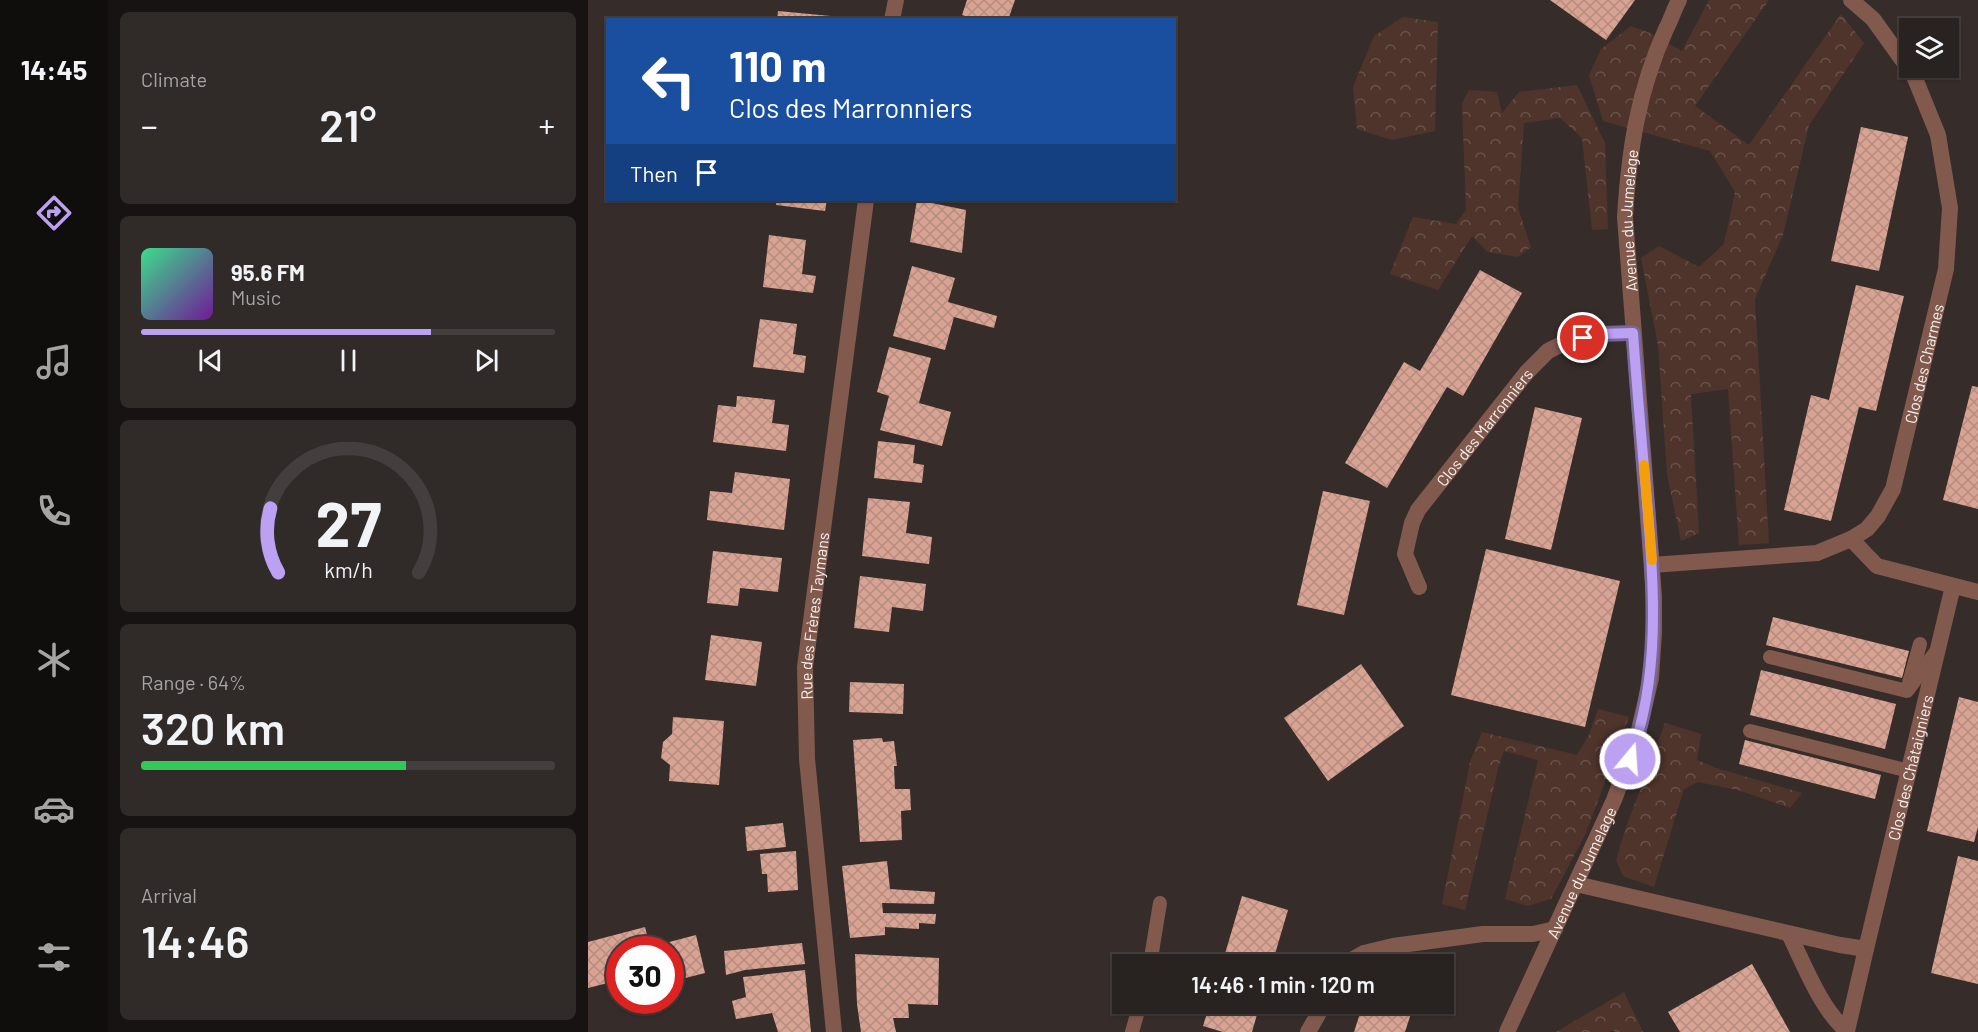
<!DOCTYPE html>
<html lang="en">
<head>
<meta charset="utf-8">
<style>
  body { margin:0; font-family:Barlow,sans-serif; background:#302a29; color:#f1f3f6; height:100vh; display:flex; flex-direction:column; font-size:22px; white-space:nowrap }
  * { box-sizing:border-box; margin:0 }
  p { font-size:20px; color:#a5a4a5 }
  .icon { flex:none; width:33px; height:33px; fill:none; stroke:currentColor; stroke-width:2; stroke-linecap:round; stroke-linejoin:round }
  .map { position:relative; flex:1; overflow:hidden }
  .sheet { display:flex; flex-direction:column; gap:12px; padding:12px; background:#161312; width:480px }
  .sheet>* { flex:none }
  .banner { position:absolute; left:18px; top:18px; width:570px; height:183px; border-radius:0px; box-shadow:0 2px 4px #0004,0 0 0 2px #443f3e; background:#1a4fa0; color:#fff; overflow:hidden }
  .controls { position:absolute; left:1311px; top:18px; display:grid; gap:12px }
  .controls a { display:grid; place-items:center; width:60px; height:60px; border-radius:0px; background:#282220; box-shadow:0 2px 4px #0004,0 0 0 2px #443f3e; font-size:30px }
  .speed { position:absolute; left:18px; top:936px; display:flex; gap:12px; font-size:30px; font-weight:700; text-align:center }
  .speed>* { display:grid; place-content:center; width:78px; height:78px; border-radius:50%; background:#282220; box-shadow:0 2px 4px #0004,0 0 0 2px #443f3e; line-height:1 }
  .speed .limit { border:9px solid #d22; background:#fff; color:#111 }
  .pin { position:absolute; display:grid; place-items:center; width:51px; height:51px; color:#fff; margin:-26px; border:3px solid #fff; border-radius:50%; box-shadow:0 2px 6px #0007 }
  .me { position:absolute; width:66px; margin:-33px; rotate:18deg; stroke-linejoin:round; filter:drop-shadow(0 0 4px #0008) }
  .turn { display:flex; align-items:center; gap:21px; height:126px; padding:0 24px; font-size:27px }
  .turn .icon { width:78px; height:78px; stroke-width:2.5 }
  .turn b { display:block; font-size:42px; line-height:51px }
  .then { display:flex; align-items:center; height:57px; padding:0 24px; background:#0003; gap:12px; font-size:22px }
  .big { font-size:45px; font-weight:600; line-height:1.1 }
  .sheet .widget { flex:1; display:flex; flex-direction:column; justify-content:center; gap:9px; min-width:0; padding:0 21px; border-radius:9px; background:#302a29 }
  .sheet .dial { align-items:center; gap:0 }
  .dial svg { height:156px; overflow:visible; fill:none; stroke:#443f3e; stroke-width:7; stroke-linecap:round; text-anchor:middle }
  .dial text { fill:#f1f3f6; stroke:none }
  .song { display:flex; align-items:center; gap:18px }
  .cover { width:72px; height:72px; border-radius:9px; background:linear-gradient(135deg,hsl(150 70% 55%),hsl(280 70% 35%)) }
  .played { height:6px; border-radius:3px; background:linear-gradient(90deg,#bca0f2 70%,#443f3e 70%) }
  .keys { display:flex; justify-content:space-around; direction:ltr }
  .heat { display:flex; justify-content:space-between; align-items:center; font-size:33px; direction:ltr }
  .charge { height:9px; border-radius:4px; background:linear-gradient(90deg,#34c759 64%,#443f3e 0) }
  .trip { position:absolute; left:524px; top:954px; width:342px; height:60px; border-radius:0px; background:#282220; box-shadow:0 2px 4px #0004,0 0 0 2px #443f3e; font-weight:600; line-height:60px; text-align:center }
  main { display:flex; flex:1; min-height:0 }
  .menu { display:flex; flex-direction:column; width:108px; justify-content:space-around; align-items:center; background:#100e0d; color:#a5a4a5 }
  .menu .icon { width:42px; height:42px }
  .menu .on { color:#bca0f2 }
  .menu b { font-size:27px; color:#f1f3f6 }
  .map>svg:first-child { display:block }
  .forest { fill:url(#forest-crowns) }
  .building { fill:url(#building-cross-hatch) }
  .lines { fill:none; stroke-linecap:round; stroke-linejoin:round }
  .service { stroke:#825a4d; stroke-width:14 }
  .minor { stroke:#825a4d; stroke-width:16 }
  .tertiary { stroke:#825a4d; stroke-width:16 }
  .route-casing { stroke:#7a689d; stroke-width:15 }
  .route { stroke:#bca0f2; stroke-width:10 }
  .slow { stroke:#f59e0b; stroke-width:10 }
  .labels { text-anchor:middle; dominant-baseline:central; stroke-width:6; stroke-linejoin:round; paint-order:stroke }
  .street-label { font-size:16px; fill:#f7f0ee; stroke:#362d2a }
</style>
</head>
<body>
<main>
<nav class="menu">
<b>14:45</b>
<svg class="icon on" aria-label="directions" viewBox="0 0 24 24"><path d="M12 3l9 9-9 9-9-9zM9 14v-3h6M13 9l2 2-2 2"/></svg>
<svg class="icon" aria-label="music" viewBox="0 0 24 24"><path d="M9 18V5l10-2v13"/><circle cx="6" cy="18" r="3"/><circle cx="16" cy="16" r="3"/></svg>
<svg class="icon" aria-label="phone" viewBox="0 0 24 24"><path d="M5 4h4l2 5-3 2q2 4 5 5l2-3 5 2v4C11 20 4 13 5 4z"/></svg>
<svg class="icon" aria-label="climate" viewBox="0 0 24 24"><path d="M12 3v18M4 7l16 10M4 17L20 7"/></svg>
<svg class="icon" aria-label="car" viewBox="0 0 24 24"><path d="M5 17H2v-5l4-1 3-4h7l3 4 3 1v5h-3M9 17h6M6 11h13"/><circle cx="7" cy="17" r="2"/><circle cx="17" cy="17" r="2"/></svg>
<svg class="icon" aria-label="filters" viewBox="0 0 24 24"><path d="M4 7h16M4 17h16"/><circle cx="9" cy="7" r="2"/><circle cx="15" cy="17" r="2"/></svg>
</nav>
<section class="sheet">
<div class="widget"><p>Climate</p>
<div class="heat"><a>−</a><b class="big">21°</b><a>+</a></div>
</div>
<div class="widget">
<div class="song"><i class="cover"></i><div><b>95.6 FM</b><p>Music</p></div></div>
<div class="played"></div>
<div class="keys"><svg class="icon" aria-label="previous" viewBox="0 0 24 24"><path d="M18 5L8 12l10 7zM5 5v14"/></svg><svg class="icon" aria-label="pause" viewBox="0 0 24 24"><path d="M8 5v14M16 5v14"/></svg><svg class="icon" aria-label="next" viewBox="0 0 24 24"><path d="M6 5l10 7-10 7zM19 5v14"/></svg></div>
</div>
<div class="widget dial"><svg viewBox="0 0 100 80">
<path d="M14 69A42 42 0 1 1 86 69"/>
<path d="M14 69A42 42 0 0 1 10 36" stroke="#bca0f2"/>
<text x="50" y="56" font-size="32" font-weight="700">27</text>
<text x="50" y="72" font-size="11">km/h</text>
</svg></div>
<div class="widget"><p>Range · 64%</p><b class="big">320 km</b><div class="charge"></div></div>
<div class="widget"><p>Arrival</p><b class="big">14:46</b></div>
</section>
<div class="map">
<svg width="1390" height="1032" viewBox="0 0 1390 1032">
  <defs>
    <pattern id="forest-crowns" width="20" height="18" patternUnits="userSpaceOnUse" patternTransform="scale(1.5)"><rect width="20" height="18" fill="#4f342b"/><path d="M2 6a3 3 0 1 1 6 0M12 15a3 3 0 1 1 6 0" fill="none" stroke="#69524a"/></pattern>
    <pattern id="building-cross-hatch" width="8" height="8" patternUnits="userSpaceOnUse" patternTransform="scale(1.5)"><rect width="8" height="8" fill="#d9a393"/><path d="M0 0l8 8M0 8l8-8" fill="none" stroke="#b58c80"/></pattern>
  </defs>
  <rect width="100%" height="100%" fill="#362d2a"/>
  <g class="forest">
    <polygon points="1121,0 1181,0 1107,106 1161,145 1253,14 1276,43 1221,125 1195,235 1167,299 1181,543 1151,545 1140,389 1103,394 1111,533 1093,541 1079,474 1070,345 1053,258 1071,246 1111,267 1136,244 1147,192 1122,151 1015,121 1001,75 1013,49 1043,26 1062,33 1094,51"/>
    <polygon points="815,17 850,22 847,131 804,140 769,129 765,87 786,36"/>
    <polygon points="989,85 1017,143 1020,229 1004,230 994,138 972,118 936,123 930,208 943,247 930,257 900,252 884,236 850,290 802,274 825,217 868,224 878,210 874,103 881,90 909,92 914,113 931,92"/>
    <polygon points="1010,709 1041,717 998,833 963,899 940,906 917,899 950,760 916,751 911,765 877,910 854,904 882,762 894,732 989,755 1001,735"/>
    <polygon points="1077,723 1113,734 1109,760 1128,768 1214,793 1202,808 1150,790 1110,782 1096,789 1066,887 1035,876 1028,860 1037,830"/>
    <polygon points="1036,992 1055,1032 1027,1032 1025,1030 1021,1032 968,1032"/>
  </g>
  <g class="building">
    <polygon points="379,0 427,0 420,20 387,20 374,15"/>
    <polygon points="962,0 1047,0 1018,40"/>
    <polygon points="190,11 253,17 253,20 189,20"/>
    <polygon points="1273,127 1320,137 1291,271 1243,261"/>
    <polygon points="189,200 239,200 237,211 188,205"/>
    <polygon points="329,200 378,210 374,253 322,242"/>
    <polygon points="181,235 218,240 214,274 228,276 225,293 175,287"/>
    <polygon points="324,266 367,278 360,302 409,316 406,328 366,317 357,350 305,336"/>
    <polygon points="892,270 934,293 875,396 859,387 799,488 757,463 816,362 832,371"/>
    <polygon points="1268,285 1316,296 1288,411 1271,407 1243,521 1196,510 1223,395 1241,400"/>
    <polygon points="172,319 209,324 205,354 218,356 216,373 165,367"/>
    <polygon points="301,347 343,358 331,403 363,412 354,446 292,430 301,396 289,392"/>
    <polygon points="1384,386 1390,387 1390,509 1355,500"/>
    <polygon points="149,396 187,400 184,423 201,425 198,451 125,442 130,405 148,407"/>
    <polygon points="947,407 994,418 963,550 917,539"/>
    <polygon points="290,441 327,445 325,463 336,465 334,483 286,478"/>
    <polygon points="147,472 202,479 196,530 119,520 122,491 144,493"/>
    <polygon points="735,491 782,501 756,615 709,605"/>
    <polygon points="280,498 322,502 318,533 344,537 341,564 274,556"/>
    <polygon points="898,549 1032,581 997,727 863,695"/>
    <polygon points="125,551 194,558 190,592 152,588 150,606 119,603"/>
    <polygon points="272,576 338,584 335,611 304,607 301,632 266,628"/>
    <polygon points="1185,617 1321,651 1314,678 1178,645"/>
    <polygon points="123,635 174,642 168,686 117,680"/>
    <polygon points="773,664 816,726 740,781 696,718"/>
    <polygon points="1173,670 1308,704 1297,749 1162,715"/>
    <polygon points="262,682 316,684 315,714 261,712"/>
    <polygon points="1371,697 1390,702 1390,827 1386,842 1339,831"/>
    <polygon points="85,717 136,721 131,785 81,781 82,765 73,758 75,742 84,734"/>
    <polygon points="294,738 295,742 306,741 309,766 306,766 307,789 322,789 323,810 313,811 314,840 272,842 265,740"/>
    <polygon points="1157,740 1293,775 1287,799 1151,764"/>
    <polygon points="195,823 198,847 159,851 157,827"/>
    <polygon points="208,851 210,890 180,892 179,874 174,874 172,854"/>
    <polygon points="1370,856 1390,861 1390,984 1343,973"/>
    <polygon points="299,861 302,889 347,892 346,904 294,903 295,913 348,914 347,924 331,923 331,929 297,927 297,935 262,938 254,866"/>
    <polygon points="654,896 700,910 684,964 634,964"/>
    <polygon points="57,927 62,947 108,935 117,973 82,982 82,950 32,950 32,980 0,988 0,942"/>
    <polygon points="214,943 217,964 157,970 138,975 136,951"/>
    <polygon points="267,954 351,958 350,1005 320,1004 321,1018 305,1018 308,1032 273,1032 269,1004"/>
    <polygon points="1164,964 1202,1032 1092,1032 1080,1012"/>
    <polygon points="217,970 223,1032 190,1032 184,1013 148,1019 144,1001 158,997 155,977"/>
    <polygon points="622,1004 672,1004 664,1032 635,1032 615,1026"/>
    <polygon points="775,1004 826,1004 817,1032 766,1032"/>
  </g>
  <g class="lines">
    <g class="service">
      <polyline points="1182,657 1319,691 1347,653"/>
      <polyline points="1321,683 1332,644"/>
      <polyline points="1162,731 1321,771"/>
      <polyline points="562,964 572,903"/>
      <polyline points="544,1032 552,1004"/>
    </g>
    <g class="minor">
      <polyline points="1263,539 1289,566 1390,592"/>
      <path id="s1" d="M 1064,565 L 1229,553 L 1263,539 L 1279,529 L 1290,516 L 1305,489 L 1358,269 L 1362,208 L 1350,135 L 1326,76 L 1285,19 L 1263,0"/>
      <path id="s2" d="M 831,587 L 817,554 L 824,523 L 830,510 L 939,372 L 960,351 L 978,342 L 1012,334 L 1045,333"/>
      <path id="s3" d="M 988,884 L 1252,945 L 1278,949 L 1365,586"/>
      <path d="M 1201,934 C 1216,964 1233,1010 1259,1031 L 1278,949"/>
      <polyline points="757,964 776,953 805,946 895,934 945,934 967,929"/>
      <polyline points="720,1032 736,1004"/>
      <path id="s4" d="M 919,1032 L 1026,800 L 1049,738 L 1063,678 L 1066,633 L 1066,596 L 1037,217 C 1041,150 1050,91 1078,29 C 1083,20 1086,9 1091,0"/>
    </g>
    <g class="tertiary">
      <polyline points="304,20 308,0"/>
      <path id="s5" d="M 246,1032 L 219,759 L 217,667 L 278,200"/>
    </g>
  </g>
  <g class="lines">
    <defs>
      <path id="route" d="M 995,338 L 1011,334 L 1045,333 C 1049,389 1054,445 1059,502 C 1066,589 1073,675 1042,759"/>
    </defs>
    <use href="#route" class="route-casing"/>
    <use href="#route" class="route"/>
    <polyline class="slow" points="1056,465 1064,560"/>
  </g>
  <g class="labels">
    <g class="street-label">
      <text stroke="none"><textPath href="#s4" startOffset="842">Avenue du Jumelage</textPath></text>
      <text stroke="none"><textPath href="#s1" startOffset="398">Clos des Charmes</textPath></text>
      <text stroke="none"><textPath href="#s2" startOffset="188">Clos des Marronniers</textPath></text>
      <text stroke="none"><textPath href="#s5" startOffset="418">Rue des Frères Taymans</textPath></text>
      <text stroke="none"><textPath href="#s3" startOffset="484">Clos des Châtaigniers</textPath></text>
      <text stroke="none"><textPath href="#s4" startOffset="176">Avenue du Jumelage</textPath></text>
    </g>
  </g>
</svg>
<div class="controls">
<a><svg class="icon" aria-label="layers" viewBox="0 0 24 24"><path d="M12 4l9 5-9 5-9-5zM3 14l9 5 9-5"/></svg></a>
</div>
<div class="speed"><div class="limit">30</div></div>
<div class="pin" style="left:995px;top:338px;background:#d93025"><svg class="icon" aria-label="arrive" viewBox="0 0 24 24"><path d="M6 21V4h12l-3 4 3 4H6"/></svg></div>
<svg class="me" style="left:1042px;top:759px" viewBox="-20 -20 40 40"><circle r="17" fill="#bca0f2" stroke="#fff" stroke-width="3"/><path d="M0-11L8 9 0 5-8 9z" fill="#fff"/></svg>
<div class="trip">14:46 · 1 min · 120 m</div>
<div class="banner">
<div class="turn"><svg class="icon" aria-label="left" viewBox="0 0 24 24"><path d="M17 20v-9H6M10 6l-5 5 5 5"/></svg><div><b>110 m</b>Clos des Marronniers</div></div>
<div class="then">Then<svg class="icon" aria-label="arrive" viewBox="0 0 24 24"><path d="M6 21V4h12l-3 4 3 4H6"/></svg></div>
</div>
</div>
</main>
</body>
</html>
